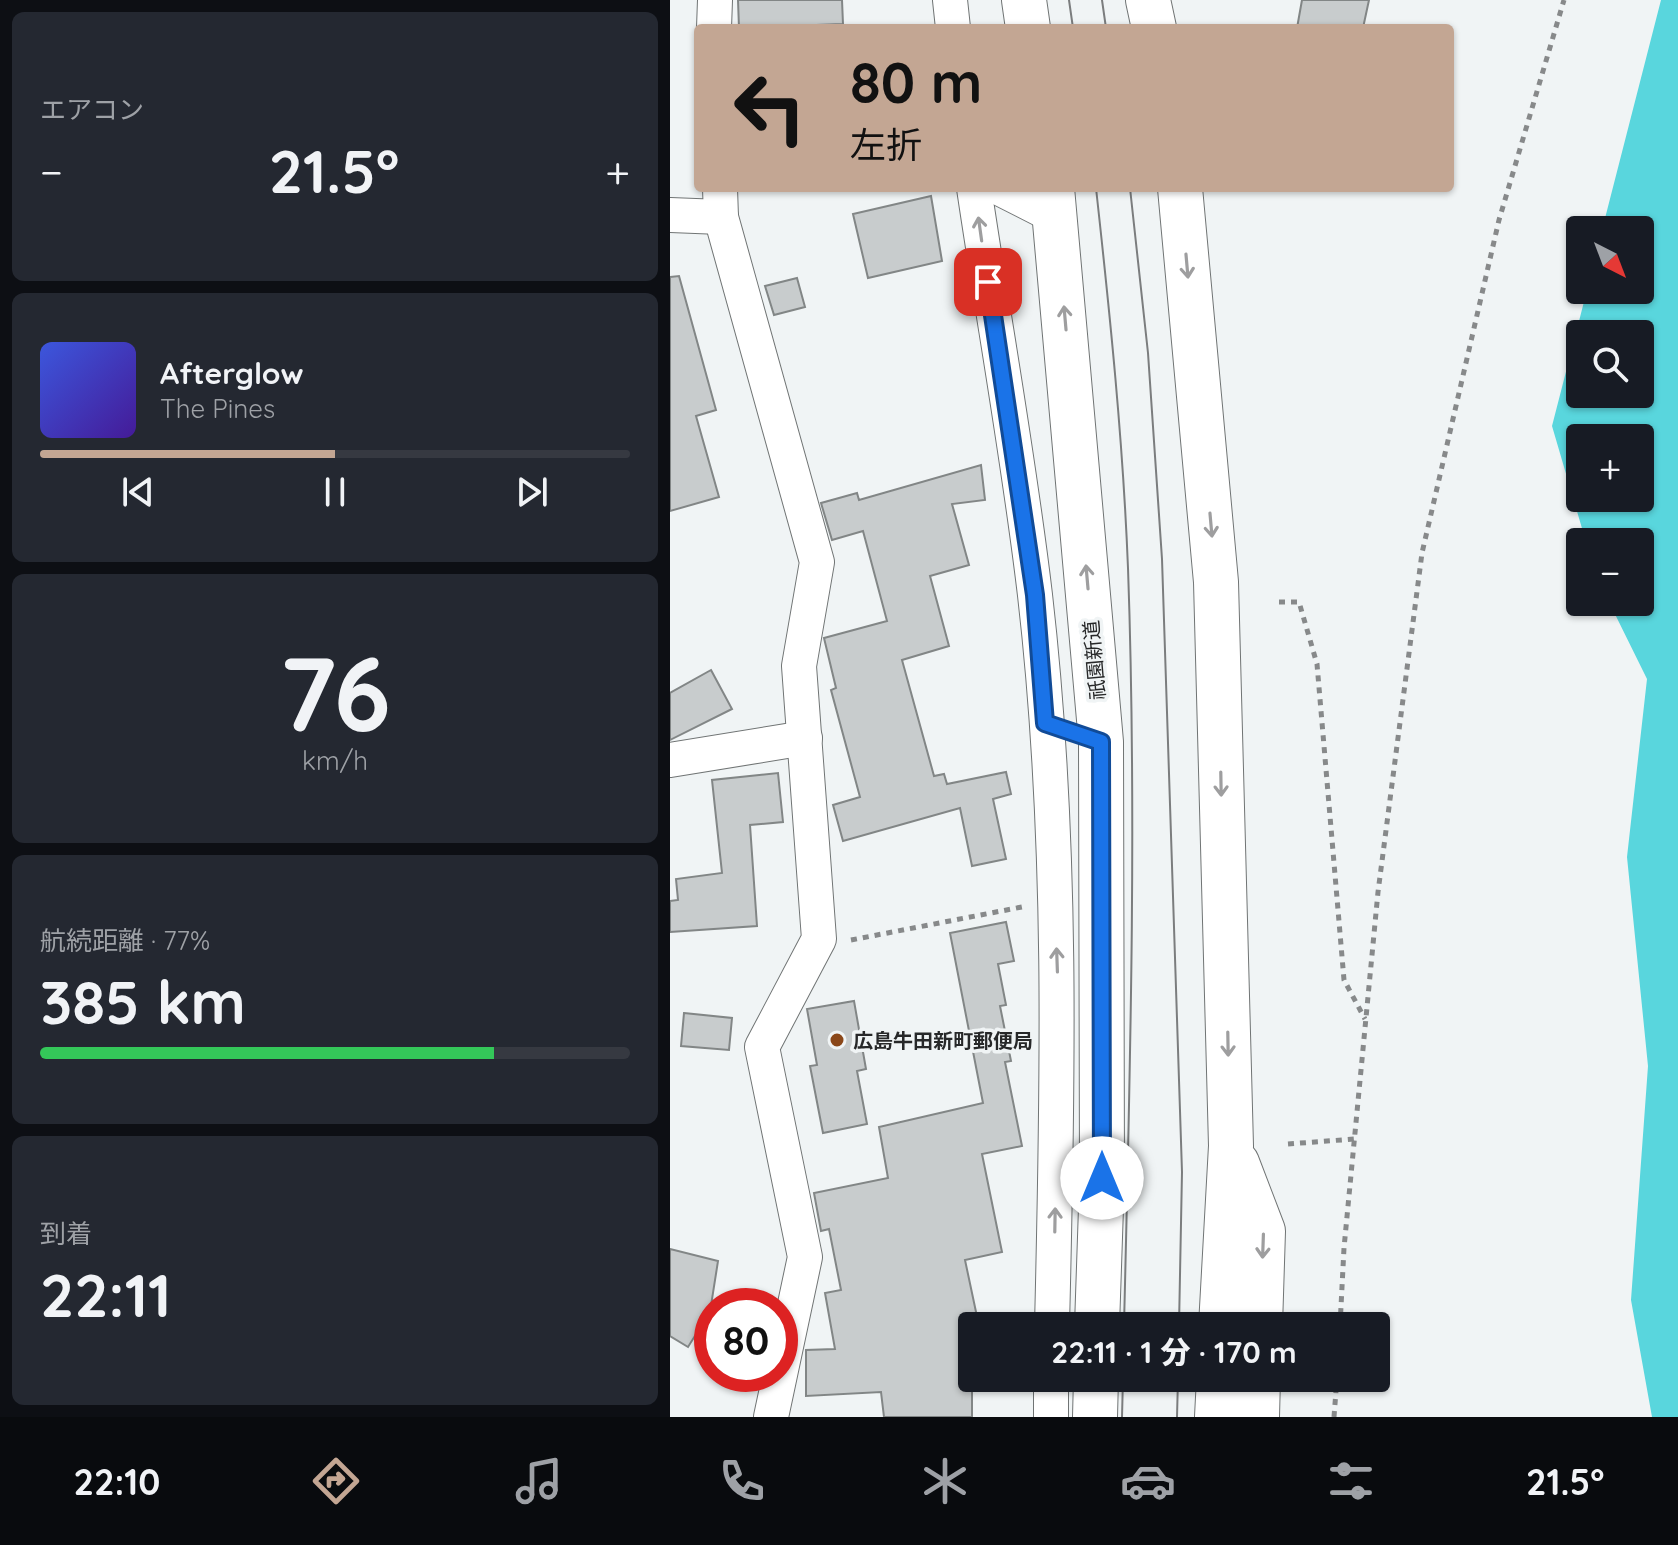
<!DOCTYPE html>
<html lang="ja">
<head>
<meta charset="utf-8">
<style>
  body { margin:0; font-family:Quicksand,"Noto Sans JP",sans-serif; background:#242831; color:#f1f3f6; height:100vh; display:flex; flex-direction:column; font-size:30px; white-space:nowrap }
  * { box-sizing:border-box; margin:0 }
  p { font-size:26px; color:#9ea1a6 }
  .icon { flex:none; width:44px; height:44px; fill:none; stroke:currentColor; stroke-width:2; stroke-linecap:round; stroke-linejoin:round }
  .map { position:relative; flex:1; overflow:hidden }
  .drawer { display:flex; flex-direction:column; gap:12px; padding:12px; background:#0d0f14; width:670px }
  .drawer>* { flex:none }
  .guide { position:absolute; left:24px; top:24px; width:760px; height:168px; border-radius:8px; box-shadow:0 2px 6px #0004; background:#c3a693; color:#111; overflow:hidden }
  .needle { width:52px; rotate:138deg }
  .tools { position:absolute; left:896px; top:216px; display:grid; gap:16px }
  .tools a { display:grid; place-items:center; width:88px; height:88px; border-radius:8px; background:#171b24; box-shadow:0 2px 6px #0004; font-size:40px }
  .speed { position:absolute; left:24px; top:1288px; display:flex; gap:16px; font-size:40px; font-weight:700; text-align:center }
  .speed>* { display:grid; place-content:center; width:104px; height:104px; border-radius:50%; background:#171b24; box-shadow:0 2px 6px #0004; line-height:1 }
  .speed .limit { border:12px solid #d22; background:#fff; color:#111 }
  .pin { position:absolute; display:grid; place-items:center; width:68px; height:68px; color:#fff; margin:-34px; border-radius:16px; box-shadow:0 4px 12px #0006 }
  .me { position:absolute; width:88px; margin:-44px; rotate:0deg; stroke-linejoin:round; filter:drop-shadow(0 0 6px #0008) }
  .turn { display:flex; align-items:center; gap:28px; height:168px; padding:0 24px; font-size:36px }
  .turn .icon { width:104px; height:104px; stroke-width:2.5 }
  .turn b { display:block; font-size:56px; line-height:68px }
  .big { font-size:60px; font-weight:800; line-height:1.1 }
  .drawer .card { flex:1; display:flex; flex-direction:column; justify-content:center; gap:12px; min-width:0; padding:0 28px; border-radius:12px; background:#242831 }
  .drawer .dial { align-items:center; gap:0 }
  .dial b { font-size:104px; line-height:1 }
  .song { display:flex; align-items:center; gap:24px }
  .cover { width:96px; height:96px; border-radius:12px; background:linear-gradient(135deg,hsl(230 70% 55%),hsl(260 70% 35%)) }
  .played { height:8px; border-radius:4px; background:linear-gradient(90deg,#c3a693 50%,#363941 50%) }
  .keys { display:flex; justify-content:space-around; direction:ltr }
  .heat { display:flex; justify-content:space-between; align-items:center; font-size:44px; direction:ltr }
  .charge { height:12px; border-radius:6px; background:linear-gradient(90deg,#34c759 77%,#363941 0) }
  .trip { position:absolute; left:288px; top:1312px; width:432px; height:80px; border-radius:8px; background:#171b24; box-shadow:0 2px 6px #0004; font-weight:800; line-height:80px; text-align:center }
  .menu { display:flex; height:128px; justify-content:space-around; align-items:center; background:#090b0e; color:#9ea1a6 }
  .menu .icon { width:56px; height:56px }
  .menu .selected { color:#c3a693 }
  .menu b { font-size:36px; color:#f1f3f6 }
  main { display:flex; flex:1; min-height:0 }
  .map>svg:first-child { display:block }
  .water { fill:#59d6dd; fill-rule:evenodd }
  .building { fill:#c8cccd; stroke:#828686; stroke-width:2 }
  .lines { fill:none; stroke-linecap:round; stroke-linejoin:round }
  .minor-casing { stroke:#707474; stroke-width:36 }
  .trunk-casing { stroke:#707474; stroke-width:46 }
  .path { stroke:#87898a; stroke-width:5; stroke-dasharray:6 6; stroke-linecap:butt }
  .minor { stroke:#fff; stroke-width:34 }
  .trunk { stroke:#fff; stroke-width:44 }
  .tram { stroke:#7b7d7e; stroke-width:2 }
  .oneway { stroke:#9e9e9f }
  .route-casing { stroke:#114b97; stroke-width:20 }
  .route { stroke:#1a73e8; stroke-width:14 }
  .poi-dot { fill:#8a4719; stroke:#f0f4f5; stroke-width:3 }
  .labels { text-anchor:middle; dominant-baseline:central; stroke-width:7; stroke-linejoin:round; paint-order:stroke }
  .street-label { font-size:20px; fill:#272829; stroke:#f0f4f5 }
  .poi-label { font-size:20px; font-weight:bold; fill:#272829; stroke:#f0f4f5; text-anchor:start }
</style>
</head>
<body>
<main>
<section class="drawer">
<div class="card"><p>エアコン</p>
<div class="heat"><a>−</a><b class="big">21.5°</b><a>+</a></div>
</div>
<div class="card">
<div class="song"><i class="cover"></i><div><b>Afterglow</b><p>The Pines</p></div></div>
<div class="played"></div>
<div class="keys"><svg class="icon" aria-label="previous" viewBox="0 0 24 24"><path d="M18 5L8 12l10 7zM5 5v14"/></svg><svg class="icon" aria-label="pause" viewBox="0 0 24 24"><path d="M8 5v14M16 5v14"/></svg><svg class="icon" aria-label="next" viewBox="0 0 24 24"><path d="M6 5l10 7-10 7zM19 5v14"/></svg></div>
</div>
<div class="card dial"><b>76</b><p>km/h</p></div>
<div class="card"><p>航続距離 · 77%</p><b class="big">385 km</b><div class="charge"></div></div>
<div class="card"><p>到着</p><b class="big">22:11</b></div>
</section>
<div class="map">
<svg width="1008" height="1417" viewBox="0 0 1008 1417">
  <rect width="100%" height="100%" fill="#f0f4f5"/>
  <path class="water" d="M 991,0 L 1008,0 L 1008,1417 L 982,1417 L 961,1300 L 978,1066 L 957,857 L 977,679 L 939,602 L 970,602 L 970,542 L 916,542 L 882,426 L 917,290 L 970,290 L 970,230 L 932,230 ZM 910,334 L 970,334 L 970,394 L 910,394 ZM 910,438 L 970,438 L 970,498 L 910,498 Z"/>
  <g class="building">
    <polygon points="68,0 172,0 173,24 69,28"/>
    <polygon points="632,0 699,0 693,28 627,28"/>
    <polygon points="261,196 272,261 198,278 183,214"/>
    <polygon points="9,276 46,410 26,416 49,497 0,511 0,277"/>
    <polygon points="127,278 135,307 104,315 95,286"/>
    <polygon points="311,465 315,500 282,504 299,565 260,576 279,646 232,660 264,776 274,774 277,784 336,772 341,794 323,799 336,859 302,866 290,808 173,841 163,805 190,797 161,690 166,688 154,638 217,621 193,531 162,540 151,503 187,493 189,500"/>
    <polygon points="41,670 62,709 0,740 0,693"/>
    <polygon points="108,773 113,822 80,825 87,926 0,932 0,901 8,900 6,879 52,873 42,780"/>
    <polygon points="336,922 344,961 328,964 336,1005 330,1006 341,1061 335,1062 352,1146 312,1154 332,1252 295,1260 309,1326 302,1326 302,1417 214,1417 211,1392 136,1396 136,1350 165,1349 155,1293 171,1290 159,1229 151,1231 144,1193 218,1178 209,1127 313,1103 280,933"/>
    <polygon points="184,1001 196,1069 187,1071 197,1124 153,1133 140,1066 147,1065 137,1009"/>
    <polygon points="14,1013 62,1018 59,1050 11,1046"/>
    <polygon points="0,1249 48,1261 40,1312 18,1347 0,1336"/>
  </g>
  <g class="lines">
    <defs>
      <g id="minor">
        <polyline points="280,0 283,28"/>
        <polyline points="44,28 45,0"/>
        <polyline points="50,188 51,217 147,562 129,666 149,939 92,1047 135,1257 101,1417"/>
        <path d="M 304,188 C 324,323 349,459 365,595 C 393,837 388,1082 382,1326"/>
        <polyline points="329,188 386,217"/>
        <polyline points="0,215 51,217"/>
        <polyline points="0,760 135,738"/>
        <polyline points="381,1417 381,1378"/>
      </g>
      <g id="trunk">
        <polyline points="354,0 358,28"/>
        <polyline points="478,0 484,28"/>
        <polyline points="382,188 431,742 432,1178 427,1326"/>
        <polyline points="510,188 546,582 561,1146 551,1326"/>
        <polyline points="567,1163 593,1231 590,1326"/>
        <polyline points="425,1417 426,1378"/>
        <polyline points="547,1417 549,1378"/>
        <polyline points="587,1417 588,1378"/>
      </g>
    </defs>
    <use href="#minor" class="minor-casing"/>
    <use href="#trunk" class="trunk-casing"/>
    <g class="path">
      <polyline points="609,602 629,602 647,664 674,980 695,1019"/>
      <polyline points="181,940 352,907"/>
      <polyline points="618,1144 684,1139"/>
      <polyline points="670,1326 674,1248 708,892 752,553 829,220 894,0"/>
      <polyline points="664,1417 667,1378"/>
    </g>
    <use href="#minor" class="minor"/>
    <use href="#trunk" class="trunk"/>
    <g class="tram">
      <polyline points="399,0 403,28"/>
      <polyline points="432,0 436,28"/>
      <path d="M 426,188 C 440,315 453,441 458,568 C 467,821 460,1074 454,1326"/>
      <polyline points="460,188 478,353 492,559 512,1172 509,1326"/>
      <polyline points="452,1417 453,1378"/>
      <polyline points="507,1417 508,1378"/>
    </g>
  </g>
  <defs><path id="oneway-shaft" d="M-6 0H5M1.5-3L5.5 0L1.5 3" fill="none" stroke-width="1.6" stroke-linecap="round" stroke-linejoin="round" transform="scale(2)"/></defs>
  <g class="oneway">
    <use href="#oneway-shaft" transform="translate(310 229) rotate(-98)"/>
    <use href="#oneway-shaft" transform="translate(517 266) rotate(85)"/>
    <use href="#oneway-shaft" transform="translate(395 318) rotate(-95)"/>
    <use href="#oneway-shaft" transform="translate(541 525) rotate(85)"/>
    <use href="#oneway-shaft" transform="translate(417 577) rotate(-95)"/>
    <use href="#oneway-shaft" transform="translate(551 784) rotate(89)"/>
    <use href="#oneway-shaft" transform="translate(387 960) rotate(-92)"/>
    <use href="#oneway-shaft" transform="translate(558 1044) rotate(89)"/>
    <use href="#oneway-shaft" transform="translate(385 1220) rotate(-89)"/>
    <use href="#oneway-shaft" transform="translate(593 1246) rotate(92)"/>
  </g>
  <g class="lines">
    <defs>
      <polyline id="route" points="318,282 365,595 375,723 431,742 432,1178"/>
    </defs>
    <use href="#route" class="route-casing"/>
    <use href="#route" class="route"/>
  </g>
  <circle class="poi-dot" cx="167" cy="1040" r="8"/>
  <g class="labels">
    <g class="street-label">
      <text transform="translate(424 660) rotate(-95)">祇園新道</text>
    </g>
    <g class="poi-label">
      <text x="183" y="1040">広島牛田新町郵便局</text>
    </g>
  </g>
</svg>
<div class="tools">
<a><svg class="needle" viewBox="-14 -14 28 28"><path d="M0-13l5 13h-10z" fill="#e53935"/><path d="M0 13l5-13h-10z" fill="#9ea1a6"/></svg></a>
<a><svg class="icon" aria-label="search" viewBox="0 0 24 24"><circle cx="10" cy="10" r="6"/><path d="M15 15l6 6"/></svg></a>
<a>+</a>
<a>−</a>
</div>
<div class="speed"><div class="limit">80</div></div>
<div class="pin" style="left:318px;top:282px;background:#d93025"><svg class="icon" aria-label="arrive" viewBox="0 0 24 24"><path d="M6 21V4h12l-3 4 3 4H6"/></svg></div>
<svg class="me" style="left:432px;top:1178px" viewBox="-20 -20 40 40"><circle r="19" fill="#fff"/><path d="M0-13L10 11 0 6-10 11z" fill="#1a73e8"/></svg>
<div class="trip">22:11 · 1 分 · 170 m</div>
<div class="guide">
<div class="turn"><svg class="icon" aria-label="left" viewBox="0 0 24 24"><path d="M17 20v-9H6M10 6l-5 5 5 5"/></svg><div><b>80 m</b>左折</div></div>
</div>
</div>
</main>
<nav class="menu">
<b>22:10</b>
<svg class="icon selected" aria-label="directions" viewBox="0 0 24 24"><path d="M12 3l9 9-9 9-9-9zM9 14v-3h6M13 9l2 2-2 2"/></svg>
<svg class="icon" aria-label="music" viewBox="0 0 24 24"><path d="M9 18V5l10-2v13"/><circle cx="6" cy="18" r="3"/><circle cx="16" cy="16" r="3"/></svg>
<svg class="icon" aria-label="phone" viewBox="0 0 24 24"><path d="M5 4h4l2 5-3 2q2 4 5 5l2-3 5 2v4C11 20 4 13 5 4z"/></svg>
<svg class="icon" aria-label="climate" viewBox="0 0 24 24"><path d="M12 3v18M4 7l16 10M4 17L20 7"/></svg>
<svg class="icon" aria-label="car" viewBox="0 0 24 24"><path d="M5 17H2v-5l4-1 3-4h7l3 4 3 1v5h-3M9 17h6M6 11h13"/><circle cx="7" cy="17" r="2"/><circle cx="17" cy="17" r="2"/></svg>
<svg class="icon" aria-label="filters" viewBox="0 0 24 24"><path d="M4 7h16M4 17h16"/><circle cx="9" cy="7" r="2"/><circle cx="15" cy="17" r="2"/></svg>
<b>21.5°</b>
</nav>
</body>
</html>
